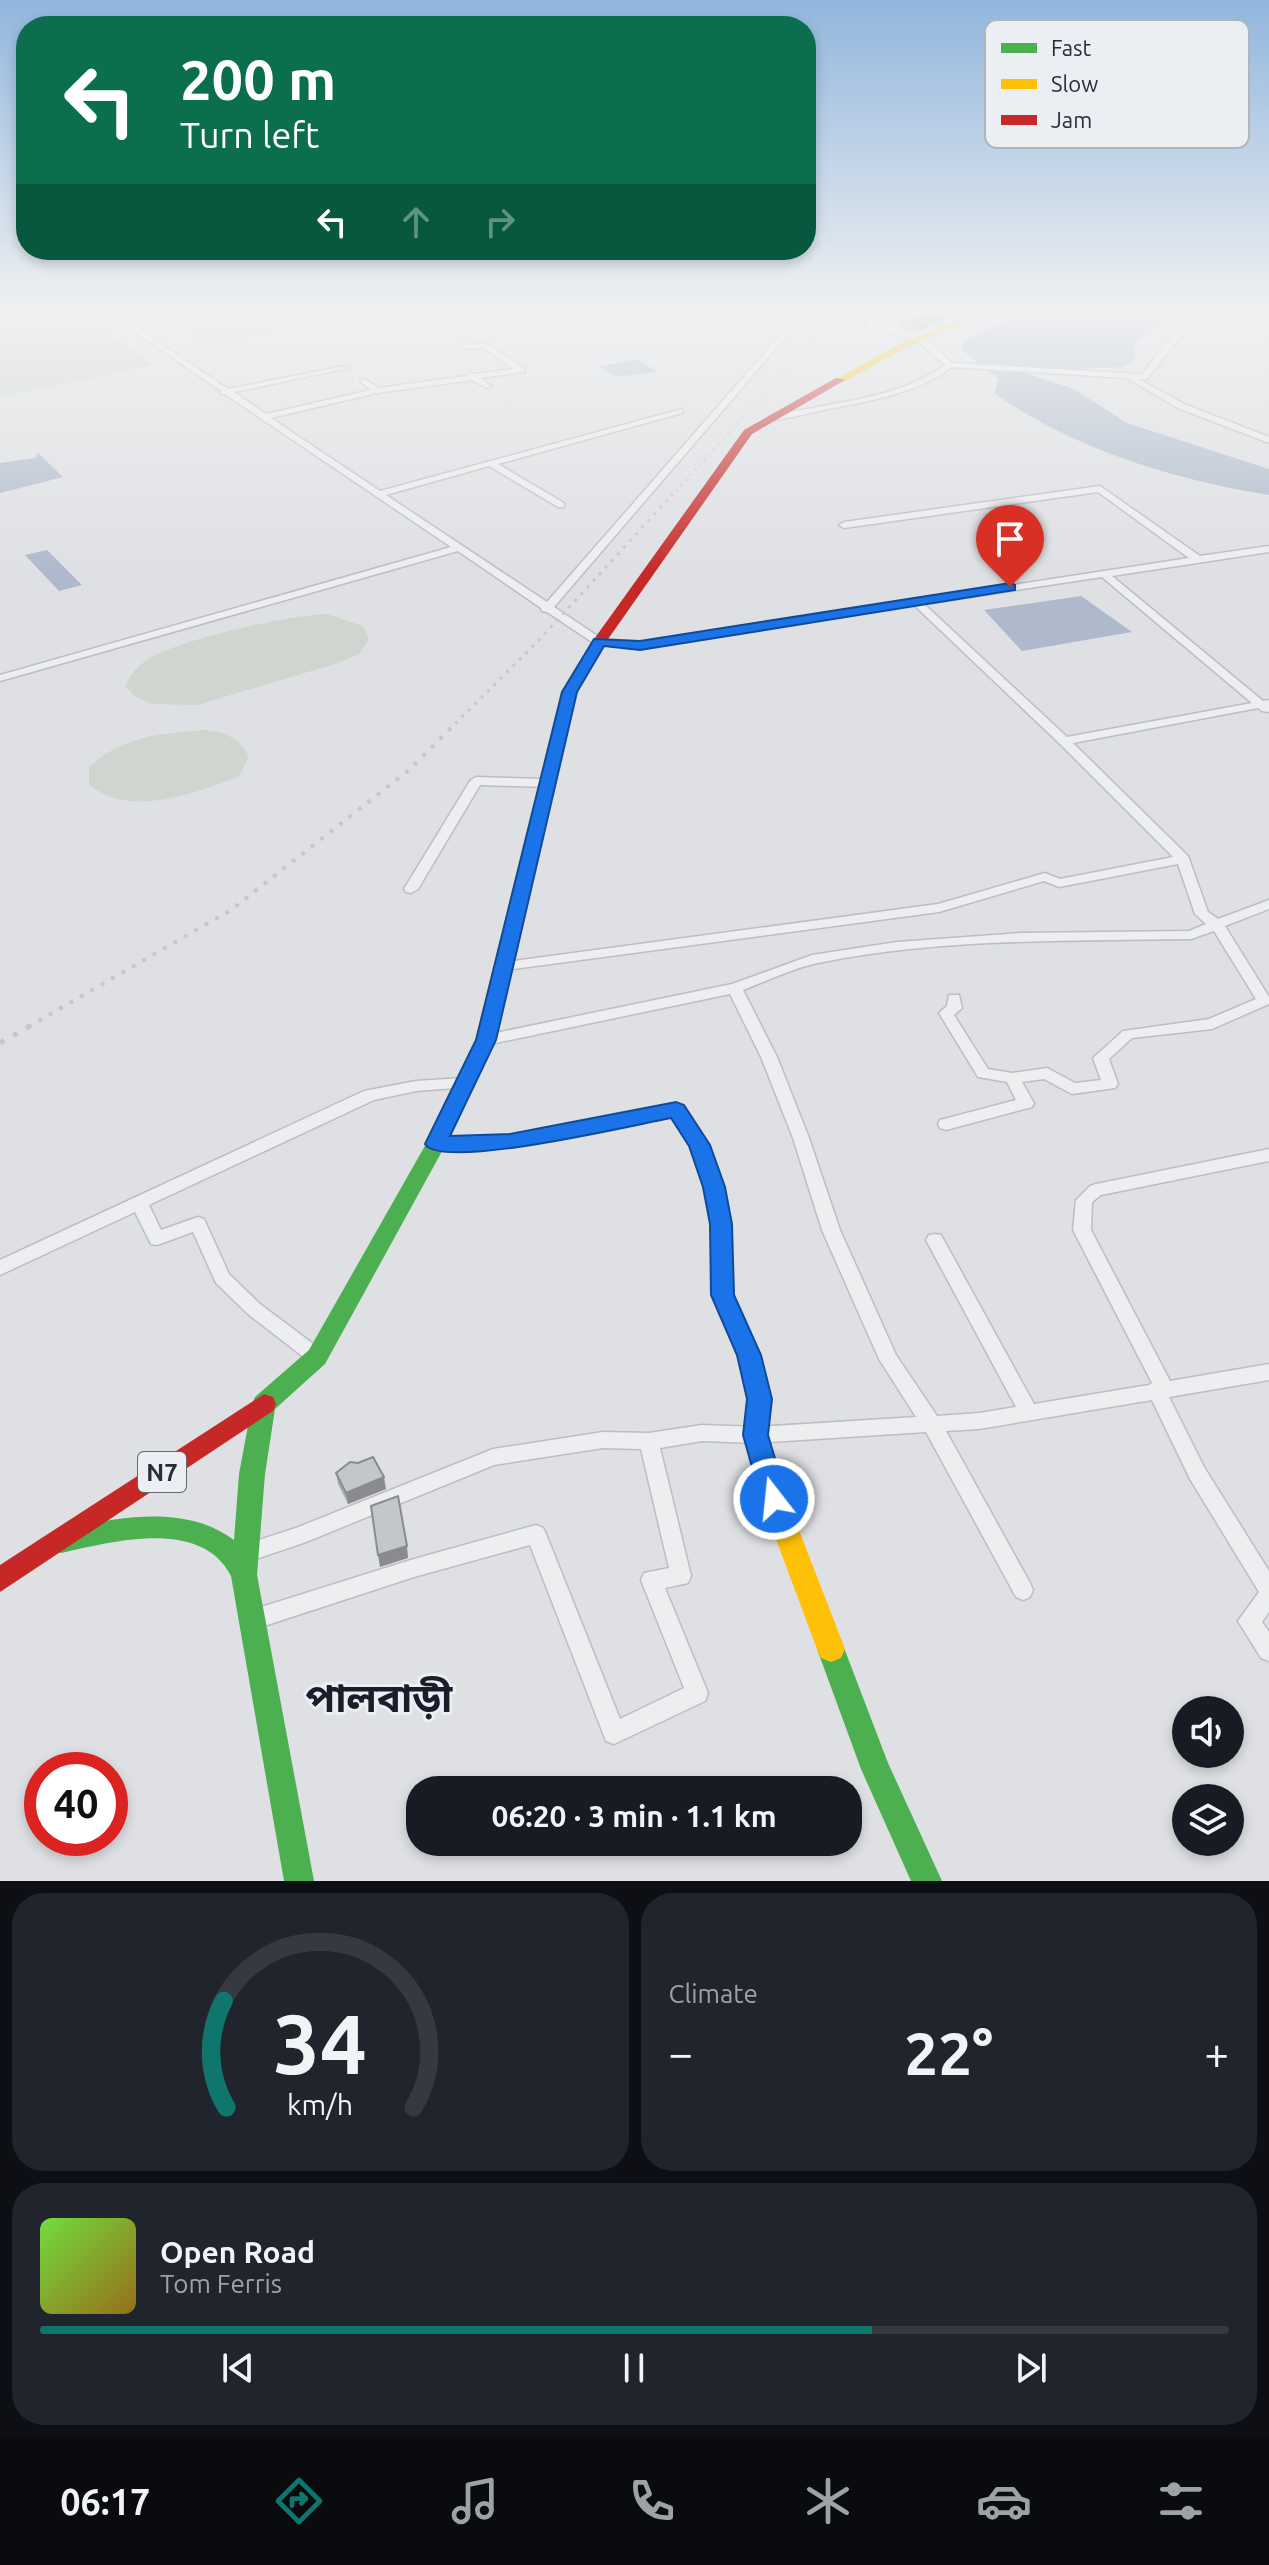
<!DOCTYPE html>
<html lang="en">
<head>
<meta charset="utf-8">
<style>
  body { margin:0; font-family:Ubuntu,"Noto Sans Bengali",sans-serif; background:#20242c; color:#f1f3f6; height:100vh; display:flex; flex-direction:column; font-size:30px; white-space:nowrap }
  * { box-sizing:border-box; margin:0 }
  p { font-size:26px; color:#9ea1a6 }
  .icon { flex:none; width:44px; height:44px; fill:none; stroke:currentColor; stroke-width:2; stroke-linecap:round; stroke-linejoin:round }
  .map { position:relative; height:1881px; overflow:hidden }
  .sheet { display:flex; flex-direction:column; gap:12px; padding:12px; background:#0d0f14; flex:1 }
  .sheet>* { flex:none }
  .hud { position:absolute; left:16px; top:16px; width:800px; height:244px; border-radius:32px; box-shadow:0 4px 12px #0003; background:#0b6e4f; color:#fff; overflow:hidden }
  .tools { position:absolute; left:1172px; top:1696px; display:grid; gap:16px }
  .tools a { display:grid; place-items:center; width:72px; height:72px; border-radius:50%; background:#171b24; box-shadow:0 4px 12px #0003; font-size:40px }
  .speed { position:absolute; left:24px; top:1752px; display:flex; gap:16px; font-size:40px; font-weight:700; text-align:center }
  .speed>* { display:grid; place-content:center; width:104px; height:104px; border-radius:50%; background:#171b24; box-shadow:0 4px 12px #0003; line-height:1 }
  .speed .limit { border:12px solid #d22; background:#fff; color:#111 }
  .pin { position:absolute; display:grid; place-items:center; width:68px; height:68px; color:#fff; margin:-82px -34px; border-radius:50% 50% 50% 0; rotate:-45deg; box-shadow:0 0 8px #0007 }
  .pin .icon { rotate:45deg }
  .me { position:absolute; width:88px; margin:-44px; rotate:344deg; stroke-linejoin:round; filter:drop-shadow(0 0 6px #0008) }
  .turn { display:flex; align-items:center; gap:28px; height:168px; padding:0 32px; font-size:36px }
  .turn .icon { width:104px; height:104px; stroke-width:2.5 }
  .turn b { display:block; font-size:56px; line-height:68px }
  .lanes { display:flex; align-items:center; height:76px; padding:0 32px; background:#0003; justify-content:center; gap:40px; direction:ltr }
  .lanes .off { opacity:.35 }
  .big { font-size:60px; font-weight:600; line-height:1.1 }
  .sheet .card { flex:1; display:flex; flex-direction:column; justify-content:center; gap:12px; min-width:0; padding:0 28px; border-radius:32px; background:#20242c }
  .sheet .dial { align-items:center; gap:0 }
  .dial svg { height:208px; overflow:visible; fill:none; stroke:#363941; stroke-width:7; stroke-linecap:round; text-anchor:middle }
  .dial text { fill:#f1f3f6; stroke:none }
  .song { display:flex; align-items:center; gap:24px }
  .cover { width:96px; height:96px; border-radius:12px; background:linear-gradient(135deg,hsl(100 70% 55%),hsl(40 70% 35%)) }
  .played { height:8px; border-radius:4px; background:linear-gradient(90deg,#0f766e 70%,#363941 70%) }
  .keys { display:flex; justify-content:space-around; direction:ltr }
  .heat { display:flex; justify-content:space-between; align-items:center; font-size:44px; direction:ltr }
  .sheet .tiles { flex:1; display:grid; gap:12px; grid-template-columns:1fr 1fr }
  .card:last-child { grid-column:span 2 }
  .trip { position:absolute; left:406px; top:1776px; width:456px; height:80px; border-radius:32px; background:#171b24; box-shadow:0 4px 12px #0003; font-weight:600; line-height:80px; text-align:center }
  .tab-bar { display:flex; height:128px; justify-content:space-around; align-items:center; background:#090b0e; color:#9ea1a6 }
  .tab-bar .icon { width:56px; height:56px }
  .tab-bar .on { color:#0f766e }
  .tab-bar b { font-size:36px; color:#f1f3f6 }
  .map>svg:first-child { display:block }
  .green { fill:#ced6cf }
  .water { fill:#aebacc }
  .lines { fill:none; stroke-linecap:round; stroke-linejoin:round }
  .street-casing { stroke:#bcbec1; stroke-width:3 }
  .street { fill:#edeef0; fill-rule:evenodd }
  .fast { fill:#4caf50; fill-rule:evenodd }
  .slow { fill:#ffc107; fill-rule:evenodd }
  .jam { fill:#c62828; fill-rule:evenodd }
  .rail-far3 { stroke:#c6c8cb; stroke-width:2; stroke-dasharray:2 5; stroke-linecap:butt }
  .rail-far2 { stroke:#c6c8cb; stroke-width:3; stroke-dasharray:3 6; stroke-linecap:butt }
  .rail-far1 { stroke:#c6c8cb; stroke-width:4; stroke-dasharray:4 8; stroke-linecap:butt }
  .rail { stroke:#c6c8cb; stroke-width:5; stroke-dasharray:5 10; stroke-linecap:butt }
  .wall { fill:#a9abae }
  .shaded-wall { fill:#898b8d }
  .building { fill:#c4c7ca; stroke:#898b8d; stroke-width:2 }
  .route { fill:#1a73e8; stroke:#114b97; stroke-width:2 }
  .labels { text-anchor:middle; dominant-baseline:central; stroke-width:6; stroke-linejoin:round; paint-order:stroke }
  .shield { fill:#ebeef3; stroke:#626771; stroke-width:2 }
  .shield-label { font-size:24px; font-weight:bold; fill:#272d39 }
  .near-district-label { font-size:40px; font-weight:bold; fill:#1a1e2a; stroke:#ebeef3 }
  .key { fill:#ebeef3; stroke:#b0b4bb; stroke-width:2 }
  .key-label { font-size:22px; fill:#272d39 }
</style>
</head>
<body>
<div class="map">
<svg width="1269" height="1881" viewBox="0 0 1269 1881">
  <rect width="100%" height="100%" fill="#dee0e3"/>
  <g class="green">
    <polygon points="0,310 76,310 153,365 0,397"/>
    <polygon points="172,310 352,310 283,321 291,329 200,343"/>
    <path d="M 327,614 L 363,626 L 369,639 L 359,654 L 335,664 L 197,705 L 152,704 L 134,696 L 125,686 C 131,674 137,666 150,658 C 185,638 285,616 327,614 Z"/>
    <path d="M 204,730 C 226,733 238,736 249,757 L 238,777 C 195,793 127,819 89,784 L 89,767 C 123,736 159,734 204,730 Z"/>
  </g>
  <g class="water">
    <path d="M 1027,310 L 1184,310 L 1134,344 L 1135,359 L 1123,367 L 1019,371 L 1074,389 L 1127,423 L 1269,469 L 1269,495 C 1174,480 1073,449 994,393 L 999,379 L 963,351 L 963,341 Z"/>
    <polygon points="638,359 657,372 615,377 600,367"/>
    <polygon points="38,453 63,477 0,493 0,463 35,458"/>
    <polygon points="47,550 82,585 59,591 25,555"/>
    <polygon points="1081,596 1132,632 1022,651 984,610"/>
  </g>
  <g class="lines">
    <defs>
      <g id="street">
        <path d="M 103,310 L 111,310 L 228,389 L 345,366 L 349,368 L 234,392 L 266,414 L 371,390 L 360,381 L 364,379 L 379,388 L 466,376 L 470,373 L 474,374 L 514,369 L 483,348 L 462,349 L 462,345 L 465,345 L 488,344 L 524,368 L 524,372 L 521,372 L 481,378 L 491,386 L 487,388 L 472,380 L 377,393 L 271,418 L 380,491 L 682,409 L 682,413 L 498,464 L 564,503 L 564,507 L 558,507 L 489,466 L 386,495 L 547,602 L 802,310 L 809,310 L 554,607 L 602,639 L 640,642 L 1189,558 L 1098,492 L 844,528 L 839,525 L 844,522 L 1100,486 L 1200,556 L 1269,546 L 1269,552 L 1112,576 L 1263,701 L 1269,700 L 1269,712 L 1262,711 L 1258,708 L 1073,743 L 1188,856 L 1208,912 L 1218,919 L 1269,900 L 1269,909 L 1225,926 L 1269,997 L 1269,1004 L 1212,1029 L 1132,1038 L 1109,1059 L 1118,1084 L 1115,1088 L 1072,1094 L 1044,1079 L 1022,1082 L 1034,1103 L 1032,1107 L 946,1130 L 940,1128 L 938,1124 L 940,1120 L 1016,1100 L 1007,1082 L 978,1077 L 939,1013 L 947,1006 L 949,995 L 959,995 L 962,1008 L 954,1015 L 988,1069 L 1012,1073 L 1047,1068 L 1075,1083 L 1101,1080 L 1093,1058 L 1123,1031 L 1209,1019 L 1256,999 L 1214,931 L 1191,939 C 1067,941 940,938 818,963 C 793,968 767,981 743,990 L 777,1057 L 809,1138 L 840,1230 L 896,1355 L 937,1416 L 979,1413 L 1016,1407 L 926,1240 L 929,1235 L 935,1234 L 941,1235 L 1034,1404 L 1149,1385 L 1152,1383 L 1073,1230 L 1076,1200 L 1090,1186 L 1096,1184 L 1269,1149 L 1269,1161 L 1101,1195 L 1092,1202 L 1091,1230 L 1170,1381 L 1269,1364 L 1269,1380 L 1169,1397 L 1204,1467 L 1269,1571 L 1269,1612 L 1262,1622 L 1269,1632 L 1269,1661 L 1261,1658 L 1238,1621 L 1259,1592 L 1190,1479 L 1152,1400 L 979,1429 L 946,1431 L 1030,1583 L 1033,1590 L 1030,1597 L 1023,1600 L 1016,1597 L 926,1432 L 756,1443 L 702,1441 L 660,1448 L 691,1576 L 688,1583 L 665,1588 L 708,1693 L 705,1701 L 614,1744 L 606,1741 L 530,1545 L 414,1577 L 252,1630 L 244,1627 L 241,1620 L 244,1613 L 252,1610 L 414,1559 L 536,1525 L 543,1528 L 546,1534 L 620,1719 L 684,1688 L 641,1580 L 644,1573 L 669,1568 L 641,1449 L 603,1448 L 494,1465 L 306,1542 L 247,1562 L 240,1560 L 237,1553 L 240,1546 L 296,1528 L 493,1449 L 603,1432 L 649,1433 L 702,1425 L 756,1427 L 916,1417 L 879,1359 L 822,1230 L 793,1138 L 761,1057 L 730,994 L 486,1045 L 478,1040 L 481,1036 L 732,984 L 812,955 L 897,942 L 1020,933 L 1189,931 L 1206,924 L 1195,914 L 1178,864 L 1059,887 L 1044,881 L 939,912 L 506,970 L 501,969 L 499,966 L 506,962 L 938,904 L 1045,873 L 1060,879 L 1173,857 L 1060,744 L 914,605 L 640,648 L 595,644 L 547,612 L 542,611 L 541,608 L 458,551 L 0,681 L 0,675 L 451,547 L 225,394 L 221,394 L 221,391 ZM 1102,577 L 1252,703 L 1067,737 L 924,604 Z"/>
        <path d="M 882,310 L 890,310 L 875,324 L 922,336 L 952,363 L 1142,374 L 1173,335 L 1196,312 L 1208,310 L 1205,314 L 1269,332 L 1269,336 L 1202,317 L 1179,339 L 1147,379 L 1139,379 L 1184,404 L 1269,437 L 1269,443 L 1178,408 L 1127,378 L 952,367 C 915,395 863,402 819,411 C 803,414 785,420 769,420 L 769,416 C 824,404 900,399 945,365 L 916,340 L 866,327 L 866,323 Z"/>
        <polygon points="476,777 546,779 552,783 546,787 480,785 418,889 411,893 406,892 404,889 470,781"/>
        <polygon points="463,1078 468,1079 471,1083 468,1087 416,1091 374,1100 149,1205 161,1230 198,1217 204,1219 229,1274 260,1304 324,1352 326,1357 324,1362 317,1364 310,1362 248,1314 216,1283 193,1232 157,1245 151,1244 135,1212 0,1275 0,1260 364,1091 416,1081"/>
      </g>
    </defs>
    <use href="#street" class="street-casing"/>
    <use href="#street" class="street"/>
    <g class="fast">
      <path d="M 484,1038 L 494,1044 L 446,1144 L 325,1364 L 275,1409 L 265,1474 L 257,1575 L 314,1881 L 284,1881 L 231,1576 C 201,1517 111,1542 61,1553 L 52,1549 L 48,1541 L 52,1533 L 61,1529 C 117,1518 184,1503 234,1540 L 239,1474 L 252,1404 L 255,1397 L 309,1350 L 426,1144 L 474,1044 Z"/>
      <polygon points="831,1636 841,1640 888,1763 942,1881 911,1881 861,1769 817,1649 821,1640"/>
    </g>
    <g class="slow">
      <polygon points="981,310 994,310 905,348 844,382 835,380 899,344"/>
      <polygon points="568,692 575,696 494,1044 484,1050 474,1044 561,696"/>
      <polygon points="740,1326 748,1328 761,1355 771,1399 768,1435 787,1499 845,1649 841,1658 831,1662 821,1658 817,1649 761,1499 744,1435 747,1399 737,1355 728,1335 732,1328"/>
    </g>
    <g class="jam">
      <polygon points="836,378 845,380 752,434 606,642 573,699 563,699 561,696 592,642 744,430"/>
      <polygon points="676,1103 683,1105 709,1145 725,1187 732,1224 733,1295 752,1335 748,1342 740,1344 732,1342 711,1295 710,1224 703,1187 689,1146 671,1118 510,1149 436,1151 429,1149 426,1144 429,1139 436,1137 510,1135"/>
      <polygon points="264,1394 273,1397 276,1404 273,1411 0,1592 0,1565"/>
    </g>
    <polyline class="rail-far3" points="671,496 841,310"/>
    <polyline class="rail-far2" points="449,730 540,639 673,494"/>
    <polyline class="rail-far1" points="28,1027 231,910 409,770 451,728"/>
    <polyline class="rail" points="0,1043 32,1025"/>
  </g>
  <g class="wall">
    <polygon points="901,310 965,310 964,312 917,332 899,327"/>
    <polygon points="336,1473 386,1489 348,1504 338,1484"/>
  </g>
  <g class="shaded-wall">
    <polygon points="935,310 965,310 964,312 917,332 918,317"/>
    <polygon points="384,1477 386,1489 348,1504 346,1493"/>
    <polygon points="407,1546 408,1558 380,1567 378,1555"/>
  </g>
  <g class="building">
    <polygon points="901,310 935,310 918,317 900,312"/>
    <polygon points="373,1457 384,1477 346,1493 336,1473 350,1462 358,1463"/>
    <polygon points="398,1496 407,1546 378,1555 371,1506"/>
  </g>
  <linearGradient id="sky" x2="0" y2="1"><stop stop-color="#91b6dd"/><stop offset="0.54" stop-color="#f0f1f2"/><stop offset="1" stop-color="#f0f1f2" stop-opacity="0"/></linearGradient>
  <rect width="1269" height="574" fill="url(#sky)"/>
  <path class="route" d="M 1010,583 L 1015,585 L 1015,590 L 640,650 L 604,646 L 577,692 L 496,1040 L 450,1136 L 510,1134 L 676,1102 L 684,1105 L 710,1145 L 725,1187 L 732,1224 L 734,1295 L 761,1355 L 772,1399 L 768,1435 L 787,1499 L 783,1507 L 774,1511 L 764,1507 L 761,1499 L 743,1435 L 747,1399 L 737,1355 L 711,1295 L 710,1224 L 703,1187 L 689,1146 L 671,1118 C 637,1124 441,1171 425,1144 L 476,1040 L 562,692 L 594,639 L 640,641 Z"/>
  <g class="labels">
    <rect class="shield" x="138" y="1452" width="48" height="40" rx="6"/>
    <g class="shield-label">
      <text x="162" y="1472">N7</text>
    </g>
    <g class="near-district-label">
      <text x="379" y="1697">পালবাড়ী</text>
    </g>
  </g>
  <rect x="985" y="20" width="264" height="128" rx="12" class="key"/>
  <rect x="1001" y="43" width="36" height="10" fill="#4caf50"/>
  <rect x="1001" y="79" width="36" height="10" fill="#ffc107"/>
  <rect x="1001" y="115" width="36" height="10" fill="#c62828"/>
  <g class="key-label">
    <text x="1051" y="56">Fast</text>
    <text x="1051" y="92">Slow</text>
    <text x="1051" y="128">Jam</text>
  </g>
</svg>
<div class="tools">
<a><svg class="icon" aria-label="sound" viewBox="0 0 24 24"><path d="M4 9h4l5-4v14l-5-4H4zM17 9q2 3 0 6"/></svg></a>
<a><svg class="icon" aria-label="layers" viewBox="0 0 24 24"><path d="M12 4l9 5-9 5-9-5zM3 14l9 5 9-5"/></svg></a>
</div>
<div class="speed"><div class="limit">40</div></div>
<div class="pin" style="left:1010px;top:587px;background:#d93025"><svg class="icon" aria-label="arrive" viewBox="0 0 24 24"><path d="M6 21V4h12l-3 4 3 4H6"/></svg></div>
<svg class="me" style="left:774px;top:1499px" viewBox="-20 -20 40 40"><circle r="17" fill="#1a73e8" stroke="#fff" stroke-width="3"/><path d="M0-11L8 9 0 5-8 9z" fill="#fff"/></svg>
<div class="trip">06:20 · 3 min · 1.1 km</div>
<div class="hud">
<div class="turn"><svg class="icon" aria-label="left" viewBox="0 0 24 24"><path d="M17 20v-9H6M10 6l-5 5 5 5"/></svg><div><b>200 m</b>Turn left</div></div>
<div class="lanes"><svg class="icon" aria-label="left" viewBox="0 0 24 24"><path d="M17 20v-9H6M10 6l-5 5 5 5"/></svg><svg class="icon off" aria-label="ahead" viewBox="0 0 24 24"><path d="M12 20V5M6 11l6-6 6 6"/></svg><svg class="icon off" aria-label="right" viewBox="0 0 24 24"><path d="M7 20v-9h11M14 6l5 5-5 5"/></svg></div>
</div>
</div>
<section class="sheet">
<div class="tiles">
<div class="card dial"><svg viewBox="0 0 100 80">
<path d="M14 69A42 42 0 1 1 86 69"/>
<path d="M14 69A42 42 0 0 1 13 28" stroke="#0f766e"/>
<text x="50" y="56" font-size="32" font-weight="700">34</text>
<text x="50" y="72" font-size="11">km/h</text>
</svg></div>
<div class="card"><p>Climate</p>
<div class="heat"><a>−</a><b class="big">22°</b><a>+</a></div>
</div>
<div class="card">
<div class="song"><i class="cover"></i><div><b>Open Road</b><p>Tom Ferris</p></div></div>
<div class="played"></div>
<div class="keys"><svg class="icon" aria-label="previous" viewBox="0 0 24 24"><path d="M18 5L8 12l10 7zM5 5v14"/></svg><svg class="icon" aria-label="pause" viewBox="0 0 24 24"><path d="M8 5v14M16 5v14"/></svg><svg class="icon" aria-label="next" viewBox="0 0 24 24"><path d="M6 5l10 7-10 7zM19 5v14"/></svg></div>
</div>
</div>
</section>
<nav class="tab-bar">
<b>06:17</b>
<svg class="icon on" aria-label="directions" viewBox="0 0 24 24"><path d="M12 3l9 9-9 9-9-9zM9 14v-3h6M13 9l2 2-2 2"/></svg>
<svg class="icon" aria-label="music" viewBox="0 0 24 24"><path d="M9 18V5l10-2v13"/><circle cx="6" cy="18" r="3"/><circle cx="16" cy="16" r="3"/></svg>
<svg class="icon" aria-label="phone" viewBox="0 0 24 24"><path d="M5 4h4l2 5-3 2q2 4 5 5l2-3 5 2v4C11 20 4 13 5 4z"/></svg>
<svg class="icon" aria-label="climate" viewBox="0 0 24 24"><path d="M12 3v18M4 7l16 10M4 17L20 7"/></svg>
<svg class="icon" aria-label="car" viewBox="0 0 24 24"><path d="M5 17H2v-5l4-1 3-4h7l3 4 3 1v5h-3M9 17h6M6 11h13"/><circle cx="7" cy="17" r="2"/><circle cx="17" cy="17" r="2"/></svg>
<svg class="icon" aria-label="filters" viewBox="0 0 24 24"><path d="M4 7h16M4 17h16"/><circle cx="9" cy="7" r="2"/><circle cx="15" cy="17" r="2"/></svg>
</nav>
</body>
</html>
